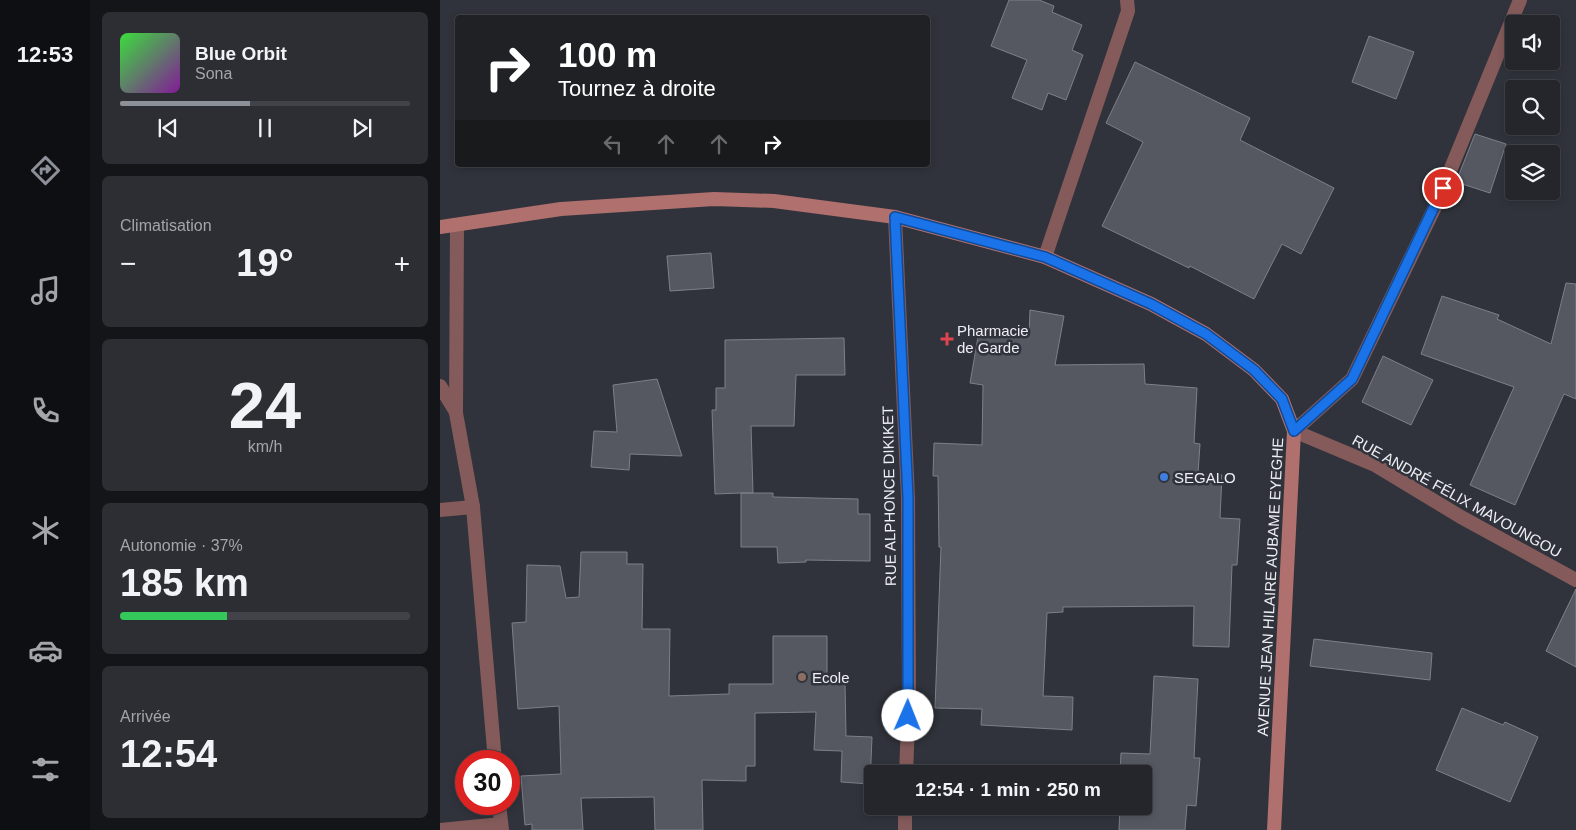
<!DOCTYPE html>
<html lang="fr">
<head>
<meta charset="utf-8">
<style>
  body { margin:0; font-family:Arial,sans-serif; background:#2c2e34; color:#f1f3f6; height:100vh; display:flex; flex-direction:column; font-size:19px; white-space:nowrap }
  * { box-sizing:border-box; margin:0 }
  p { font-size:16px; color:#a3a5a9 }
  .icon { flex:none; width:28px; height:28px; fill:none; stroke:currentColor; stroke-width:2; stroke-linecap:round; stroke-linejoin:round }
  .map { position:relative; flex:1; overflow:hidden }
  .details { display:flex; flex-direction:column; gap:12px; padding:12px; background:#141518; width:350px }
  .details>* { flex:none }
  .guide { position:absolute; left:15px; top:15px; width:475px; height:152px; border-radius:5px; box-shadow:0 2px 8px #0003,0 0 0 1px #414348; background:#202124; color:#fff; overflow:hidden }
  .controls { position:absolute; left:1065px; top:15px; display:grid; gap:10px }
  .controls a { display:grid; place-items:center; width:55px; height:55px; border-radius:5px; background:#24262c; box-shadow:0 2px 8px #0003,0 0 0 1px #414348; font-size:25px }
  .speed { position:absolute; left:15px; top:750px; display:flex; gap:10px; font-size:25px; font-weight:700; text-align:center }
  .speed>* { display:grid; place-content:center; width:65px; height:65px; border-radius:50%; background:#24262c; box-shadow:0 2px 8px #0003,0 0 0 1px #414348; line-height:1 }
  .speed .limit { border:8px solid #d22; background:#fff; color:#111 }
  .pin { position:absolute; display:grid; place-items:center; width:42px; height:42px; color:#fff; margin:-21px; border:2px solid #fff; border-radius:50%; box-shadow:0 1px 5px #0007 }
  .me { position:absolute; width:55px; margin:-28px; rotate:1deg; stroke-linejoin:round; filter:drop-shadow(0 0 4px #0008) }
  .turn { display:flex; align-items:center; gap:18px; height:105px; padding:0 20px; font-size:22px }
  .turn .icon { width:65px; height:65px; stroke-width:2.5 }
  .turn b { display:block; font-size:35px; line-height:42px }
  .lanes { display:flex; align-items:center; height:48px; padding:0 20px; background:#0003; justify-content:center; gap:25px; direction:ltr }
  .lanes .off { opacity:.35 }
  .big { font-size:38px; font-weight:800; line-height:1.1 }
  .details .widget { flex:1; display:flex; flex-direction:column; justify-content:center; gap:8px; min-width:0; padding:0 18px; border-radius:8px; background:#2c2e34 }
  .details .dial { align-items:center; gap:0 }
  .dial b { font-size:65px; line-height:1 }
  .song { display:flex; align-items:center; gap:15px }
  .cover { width:60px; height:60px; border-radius:8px; background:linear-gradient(135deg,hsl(120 70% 55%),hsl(290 70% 35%)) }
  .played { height:5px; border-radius:2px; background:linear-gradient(90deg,#8c9099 45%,#414348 45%) }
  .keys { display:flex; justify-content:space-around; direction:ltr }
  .heat { display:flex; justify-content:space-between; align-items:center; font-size:28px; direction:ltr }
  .charge { height:8px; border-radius:4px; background:linear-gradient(90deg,#34c759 37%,#414348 0) }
  .trip { position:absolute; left:424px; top:765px; width:288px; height:50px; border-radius:5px; background:#24262c; box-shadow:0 2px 8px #0003,0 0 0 1px #414348; font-weight:800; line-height:50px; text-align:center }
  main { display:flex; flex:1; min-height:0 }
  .menu { display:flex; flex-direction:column; width:90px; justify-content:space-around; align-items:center; background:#0e0f12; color:#a3a5a9 }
  .menu .icon { width:35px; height:35px }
  .menu .selected { color:#8c9099 }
  .menu b { font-size:22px; color:#f1f3f6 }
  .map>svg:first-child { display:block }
  .building { fill:#555861; stroke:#7c8089 }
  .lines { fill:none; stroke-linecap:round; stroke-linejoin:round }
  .minor { stroke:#845b5a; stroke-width:14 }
  .secondary { stroke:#b0706e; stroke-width:14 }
  .route-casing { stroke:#114b97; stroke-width:12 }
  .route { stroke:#1a73e8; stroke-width:9 }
  .health-dot { fill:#e0444e; stroke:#30333b; stroke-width:2 }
  .shop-dot { fill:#3f7fe0; stroke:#30333b; stroke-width:2 }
  .education-dot { fill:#8d6e63; stroke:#30333b; stroke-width:2 }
  .labels { text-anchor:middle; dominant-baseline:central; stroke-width:5; stroke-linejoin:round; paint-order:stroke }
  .poi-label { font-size:15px; fill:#edeff4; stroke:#30333b; text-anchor:start }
  .street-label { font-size:15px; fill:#edeff4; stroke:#30333b }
</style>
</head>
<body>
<main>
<nav class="menu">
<b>12:53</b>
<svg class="icon selected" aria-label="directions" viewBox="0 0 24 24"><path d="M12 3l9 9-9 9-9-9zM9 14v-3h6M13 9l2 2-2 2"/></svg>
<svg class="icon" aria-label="music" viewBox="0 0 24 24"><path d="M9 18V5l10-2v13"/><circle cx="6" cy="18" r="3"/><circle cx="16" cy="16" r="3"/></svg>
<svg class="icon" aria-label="phone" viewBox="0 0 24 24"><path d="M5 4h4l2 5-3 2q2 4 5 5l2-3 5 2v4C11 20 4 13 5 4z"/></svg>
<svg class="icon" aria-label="climate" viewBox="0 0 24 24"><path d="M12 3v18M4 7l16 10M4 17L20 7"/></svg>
<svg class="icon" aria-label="car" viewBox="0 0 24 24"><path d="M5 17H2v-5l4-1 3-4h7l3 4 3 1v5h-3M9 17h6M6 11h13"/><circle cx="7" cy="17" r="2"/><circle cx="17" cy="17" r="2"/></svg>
<svg class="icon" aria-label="filters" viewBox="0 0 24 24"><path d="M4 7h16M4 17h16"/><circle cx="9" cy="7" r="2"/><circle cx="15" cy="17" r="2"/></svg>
</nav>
<section class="details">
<div class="widget">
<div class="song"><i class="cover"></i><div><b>Blue Orbit</b><p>Sona</p></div></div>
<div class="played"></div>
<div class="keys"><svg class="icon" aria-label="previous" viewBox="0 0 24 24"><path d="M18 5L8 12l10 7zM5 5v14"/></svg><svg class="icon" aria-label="pause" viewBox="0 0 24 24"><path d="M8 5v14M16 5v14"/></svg><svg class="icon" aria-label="next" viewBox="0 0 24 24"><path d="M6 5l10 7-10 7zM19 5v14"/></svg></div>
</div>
<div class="widget"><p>Climatisation</p>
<div class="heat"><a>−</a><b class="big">19°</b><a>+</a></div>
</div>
<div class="widget dial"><b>24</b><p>km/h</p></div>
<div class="widget"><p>Autonomie · 37%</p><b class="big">185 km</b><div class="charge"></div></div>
<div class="widget"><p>Arrivée</p><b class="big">12:54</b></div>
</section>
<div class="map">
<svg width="1136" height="830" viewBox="0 0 1136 830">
  <rect width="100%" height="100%" fill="#30333b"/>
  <g class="building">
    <polygon points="569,0 599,0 614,6 612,12 642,25 632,50 643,55 626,100 608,93 602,110 572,98 587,60 551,46"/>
    <polygon points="929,36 974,52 956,99 912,82"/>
    <polygon points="695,62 810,118 800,140 894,188 861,254 842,244 814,299 750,266 749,268 662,226 703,142 666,123"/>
    <polygon points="1035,134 1066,144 1050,193 1016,182"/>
    <polygon points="271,253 274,288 230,291 227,256"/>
    <polygon points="1126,283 1136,284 1136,399 1124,394 1075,505 1030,485 1074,387 981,354 1002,296 1059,315 1057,319 1111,344"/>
    <polygon points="590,310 624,316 615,365 704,364 705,384 757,388 754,443 760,444 758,474 782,475 780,518 800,519 797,565 792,565 789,647 753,646 754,606 623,607 623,612 607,613 603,696 633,697 632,730 541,725 542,709 495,708 501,547 499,547 498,476 493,476 494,443 542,445 543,385 530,383 538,337 589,336"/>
    <polygon points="404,338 405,375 356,375 354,426 311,426 313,493 301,493 333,493 333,497 418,499 418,514 430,514 430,561 366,560 366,562 338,563 337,547 301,547 301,493 275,494 272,410 276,410 276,388 285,388 285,340"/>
    <polygon points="943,356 993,380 971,425 922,402"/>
    <polygon points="217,379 242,456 190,454 189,470 151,467 154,431 177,432 173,385"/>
    <polygon points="141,552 187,552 187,564 203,564 202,629 230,629 229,696 289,694 289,684 333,684 333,636 387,636 387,683 405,683 406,736 432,737 430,784 401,782 402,751 374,750 376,712 315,713 315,766 306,766 306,781 262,780 263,830 215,830 214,797 141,798 143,830 92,830 92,824 85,825 81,776 121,774 119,706 78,709 72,623 86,622 87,565 120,566 126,598 139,597"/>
    <polygon points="1136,589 1136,667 1106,651"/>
    <polygon points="874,639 992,653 990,680 870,666"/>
    <polygon points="714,676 758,679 754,758 760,758 756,806 747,805 745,830 679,830 680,806 702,806 702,774 680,774 681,753 710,754"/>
    <polygon points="1022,708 1063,725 1065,722 1098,737 1070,802 996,770"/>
  </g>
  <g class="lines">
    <g class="minor">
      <polyline points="1080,0 996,205 912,379 854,431 935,465 1021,517 1136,580"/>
      <polyline points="455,217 468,498 469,697 466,774"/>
      <polyline points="17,225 16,413 33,507 55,761"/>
      <polyline points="605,257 688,11 687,0"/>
      <polyline points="0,386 16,412"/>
      <polyline points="0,510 33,507"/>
      <polyline points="59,804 62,830"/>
      <polyline points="0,830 61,824"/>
      <polyline points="465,830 465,806"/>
    </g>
    <polyline class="secondary" points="0,227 121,209 274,199 334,201 455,217 605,257 711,304 766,334 814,370 842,399 854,431 834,830"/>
  </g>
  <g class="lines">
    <defs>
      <polyline id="route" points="468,716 468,498 455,217 605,257 711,304 766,334 814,370 842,399 854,431 912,379 1003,188"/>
    </defs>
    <use href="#route" class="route-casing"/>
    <use href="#route" class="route"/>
  </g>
  <path class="health-dot" d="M504.5 331.5h5v5h5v5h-5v5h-5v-5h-5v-5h5z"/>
  <circle class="shop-dot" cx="724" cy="477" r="5"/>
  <circle class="education-dot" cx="362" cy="677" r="5"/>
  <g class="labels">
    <g class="poi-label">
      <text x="517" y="330">Pharmacie<tspan x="517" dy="17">de Garde</tspan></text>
      <text x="734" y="477">SEGALO</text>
      <text x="372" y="677">Ecole</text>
    </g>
    <g class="street-label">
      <text transform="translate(449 496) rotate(-91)">RUE ALPHONCE DIKIKET</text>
      <text transform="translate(1017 496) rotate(29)">RUE ANDRÉ FÉLIX MAVOUNGOU</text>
      <text transform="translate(830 587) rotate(-87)">AVENUE JEAN HILAIRE AUBAME EYEGHE</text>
    </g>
  </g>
</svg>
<div class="controls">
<a><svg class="icon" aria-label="sound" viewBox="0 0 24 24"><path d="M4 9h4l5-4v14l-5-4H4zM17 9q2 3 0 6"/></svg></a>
<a><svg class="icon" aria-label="search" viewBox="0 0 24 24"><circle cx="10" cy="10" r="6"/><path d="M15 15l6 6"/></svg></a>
<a><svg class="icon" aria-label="layers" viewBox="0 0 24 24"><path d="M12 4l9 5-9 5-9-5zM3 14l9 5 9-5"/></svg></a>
</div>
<div class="speed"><div class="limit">30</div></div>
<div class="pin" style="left:1003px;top:188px;background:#d93025"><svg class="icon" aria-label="arrive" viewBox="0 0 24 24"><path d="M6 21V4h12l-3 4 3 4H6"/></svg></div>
<svg class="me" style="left:468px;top:716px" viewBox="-20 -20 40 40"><circle r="19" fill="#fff"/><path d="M0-13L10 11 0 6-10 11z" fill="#1a73e8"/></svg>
<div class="trip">12:54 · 1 min · 250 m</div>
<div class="guide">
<div class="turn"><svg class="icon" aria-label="right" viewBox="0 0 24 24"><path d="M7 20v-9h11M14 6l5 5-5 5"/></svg><div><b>100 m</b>Tournez à droite</div></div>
<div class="lanes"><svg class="icon off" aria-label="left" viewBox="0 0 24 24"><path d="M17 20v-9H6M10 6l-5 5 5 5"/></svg><svg class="icon off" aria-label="ahead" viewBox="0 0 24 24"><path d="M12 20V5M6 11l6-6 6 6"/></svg><svg class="icon off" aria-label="ahead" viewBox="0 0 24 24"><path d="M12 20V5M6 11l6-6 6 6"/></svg><svg class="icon" aria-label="right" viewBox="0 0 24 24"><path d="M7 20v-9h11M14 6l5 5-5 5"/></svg></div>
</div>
</div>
</main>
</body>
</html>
